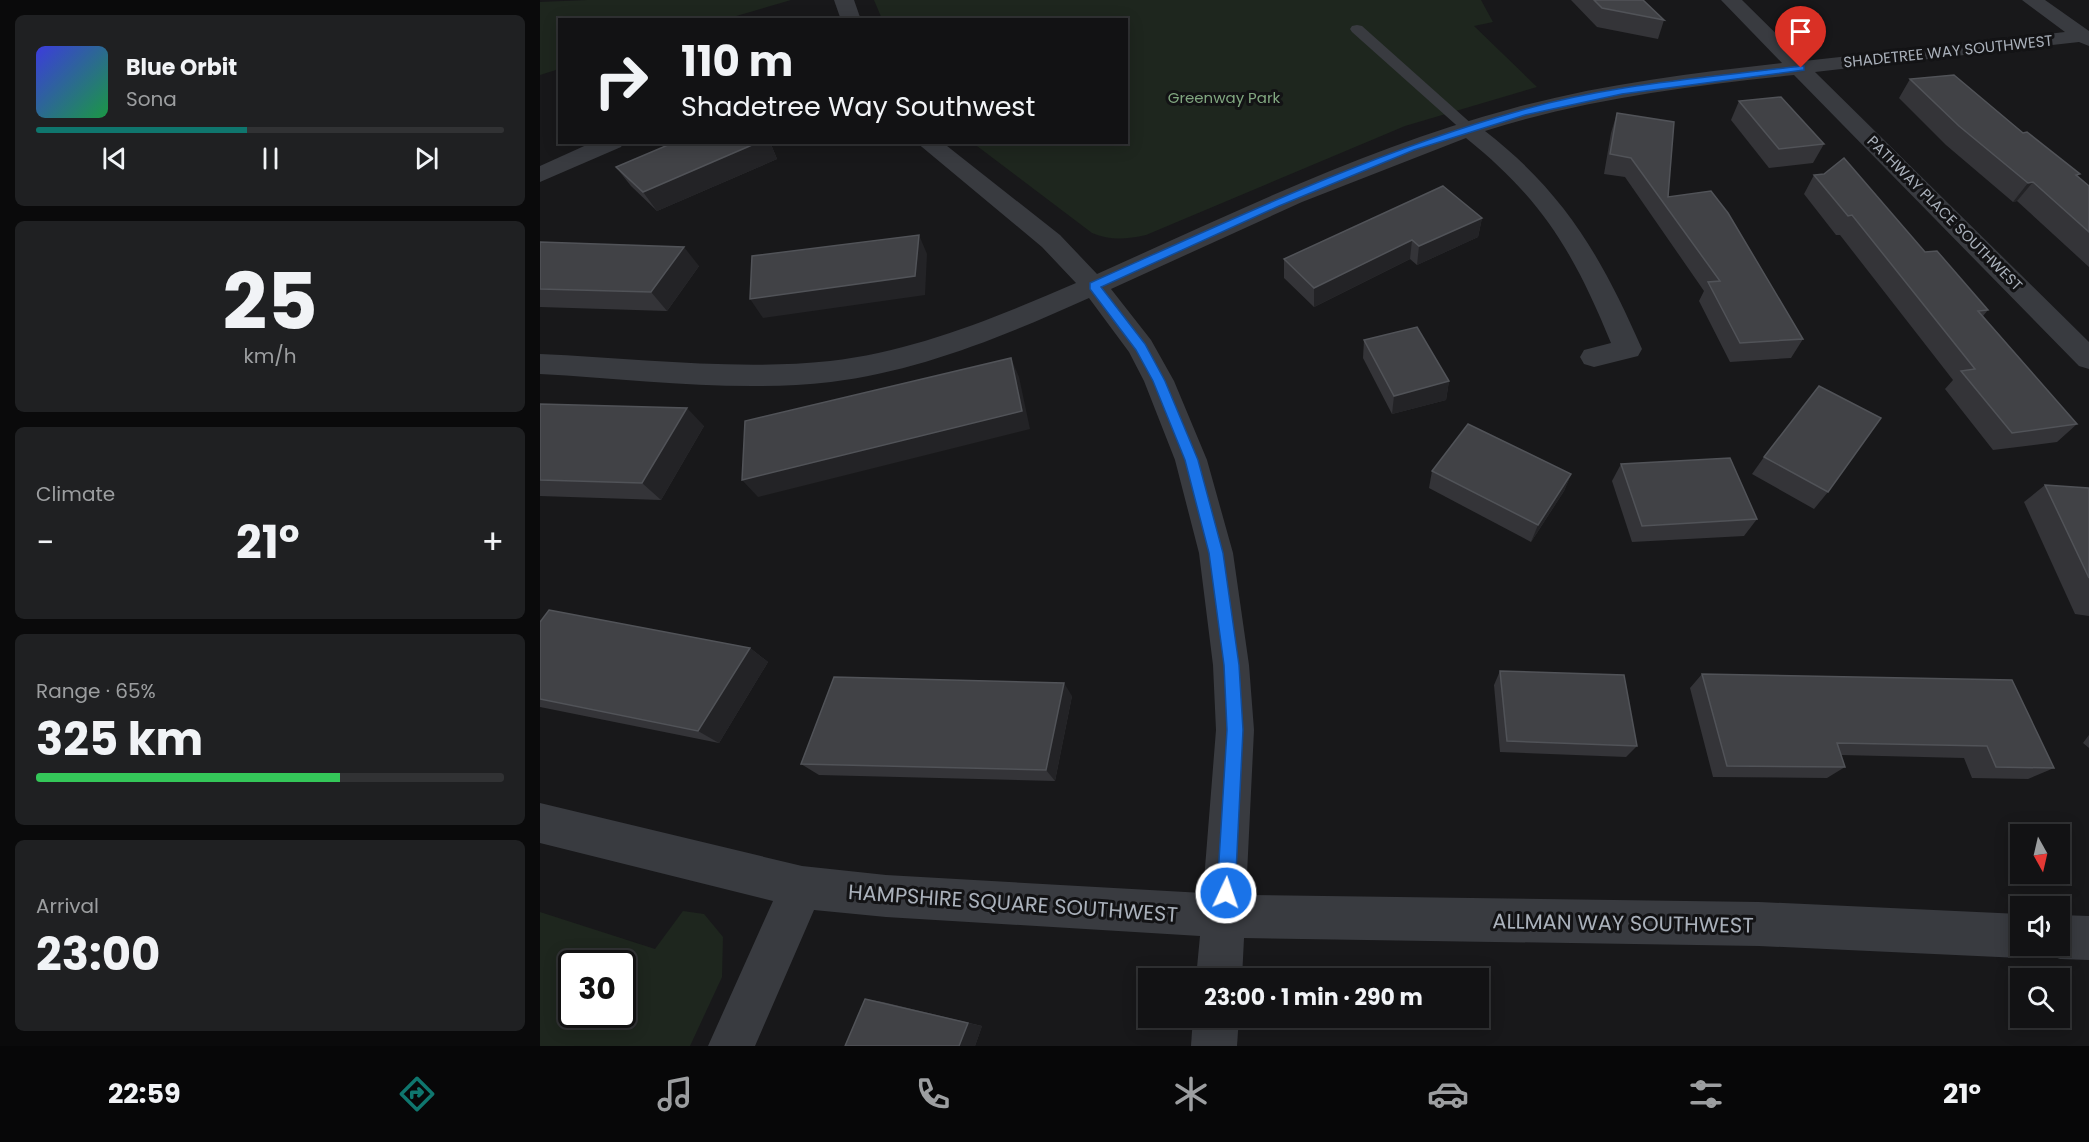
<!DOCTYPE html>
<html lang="en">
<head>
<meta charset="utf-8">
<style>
  body { margin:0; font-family:Poppins,sans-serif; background:#1f2022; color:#f1f3f6; height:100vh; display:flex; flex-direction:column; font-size:22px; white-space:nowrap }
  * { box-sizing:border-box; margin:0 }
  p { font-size:20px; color:#9c9ea0 }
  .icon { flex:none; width:33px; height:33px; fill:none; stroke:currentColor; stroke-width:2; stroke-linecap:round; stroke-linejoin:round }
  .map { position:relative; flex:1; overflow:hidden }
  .details { display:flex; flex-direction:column; gap:15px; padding:15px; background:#0a0a0b; width:540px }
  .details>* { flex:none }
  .top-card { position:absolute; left:18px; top:18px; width:570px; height:126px; border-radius:0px; box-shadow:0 3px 15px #0003,0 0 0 2px #313234; background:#121214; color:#f1f3f6; overflow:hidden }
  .needle { width:39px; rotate:172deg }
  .fabs { position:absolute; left:1470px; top:824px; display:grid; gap:12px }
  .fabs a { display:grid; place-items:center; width:60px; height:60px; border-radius:0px; background:#121214; box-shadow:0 3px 15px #0003,0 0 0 2px #313234; font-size:30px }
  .speed { position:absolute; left:18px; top:950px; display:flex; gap:12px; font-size:30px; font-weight:700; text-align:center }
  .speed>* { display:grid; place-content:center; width:78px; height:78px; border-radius:50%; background:#121214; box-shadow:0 3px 15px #0003,0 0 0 2px #313234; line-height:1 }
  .speed .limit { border:3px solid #111; border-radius:9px; background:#fff; color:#111 }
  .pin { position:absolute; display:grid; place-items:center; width:51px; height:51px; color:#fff; margin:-62px -26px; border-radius:50% 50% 50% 0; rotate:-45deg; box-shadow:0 0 6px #0007 }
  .pin .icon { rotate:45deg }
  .me { position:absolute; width:66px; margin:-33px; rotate:3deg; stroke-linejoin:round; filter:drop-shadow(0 0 4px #0008) }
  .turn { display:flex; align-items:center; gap:21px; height:126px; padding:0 24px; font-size:27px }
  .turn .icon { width:78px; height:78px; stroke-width:2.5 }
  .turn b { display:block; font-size:42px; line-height:51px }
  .big { font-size:45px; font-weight:700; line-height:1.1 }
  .details .card { flex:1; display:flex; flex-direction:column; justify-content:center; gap:9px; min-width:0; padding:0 21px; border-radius:9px; background:#1f2022 }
  .details .dial { align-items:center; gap:0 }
  .dial b { font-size:78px; line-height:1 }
  .song { display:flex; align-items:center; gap:18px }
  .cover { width:72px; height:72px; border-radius:9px; background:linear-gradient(135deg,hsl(240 70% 55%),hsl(140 70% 35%)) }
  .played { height:6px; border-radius:3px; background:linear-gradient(90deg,#0f766e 45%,#313234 45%) }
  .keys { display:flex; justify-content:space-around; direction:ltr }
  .heat { display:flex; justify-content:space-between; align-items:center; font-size:33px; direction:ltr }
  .charge { height:9px; border-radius:4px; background:linear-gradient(90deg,#34c759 65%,#313234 0) }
  .trip { position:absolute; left:598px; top:968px; width:351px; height:60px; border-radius:0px; background:#121214; box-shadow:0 3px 15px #0003,0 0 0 2px #313234; font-weight:700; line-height:60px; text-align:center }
  .menu { display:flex; height:96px; justify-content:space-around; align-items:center; background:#070708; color:#9c9ea0 }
  .menu .icon { width:42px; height:42px }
  .menu .on { color:#0f766e }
  .menu b { font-size:27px; color:#f1f3f6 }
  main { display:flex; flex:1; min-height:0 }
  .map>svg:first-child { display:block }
  .green { fill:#1e261e; fill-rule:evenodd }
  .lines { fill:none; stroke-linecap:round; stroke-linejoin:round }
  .lane { fill:#393b40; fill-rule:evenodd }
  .street { fill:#393b40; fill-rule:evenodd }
  .wall { fill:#343438 }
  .shaded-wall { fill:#232326 }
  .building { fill:#414246; stroke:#515358; stroke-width:1.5 }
  .route { fill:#1a73e8; stroke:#114b97; stroke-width:1.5 }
  .labels { text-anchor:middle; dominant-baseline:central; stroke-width:6; stroke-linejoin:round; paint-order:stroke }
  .far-street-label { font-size:15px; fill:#aab1bb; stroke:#131315 }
  .far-park-label { font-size:15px; fill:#81a780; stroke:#131315 }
  .near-street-label { font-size:21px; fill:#aab1bb; stroke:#131315 }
</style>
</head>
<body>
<main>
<section class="details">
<div class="card">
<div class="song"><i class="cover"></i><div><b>Blue Orbit</b><p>Sona</p></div></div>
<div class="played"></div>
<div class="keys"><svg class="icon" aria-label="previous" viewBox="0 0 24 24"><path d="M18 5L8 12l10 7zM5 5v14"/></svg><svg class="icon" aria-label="pause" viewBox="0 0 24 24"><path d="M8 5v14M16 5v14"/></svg><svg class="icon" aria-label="next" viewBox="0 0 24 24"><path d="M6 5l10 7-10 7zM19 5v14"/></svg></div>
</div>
<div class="card dial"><b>25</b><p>km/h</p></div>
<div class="card"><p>Climate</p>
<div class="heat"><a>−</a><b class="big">21°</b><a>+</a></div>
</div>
<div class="card"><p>Range · 65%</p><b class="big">325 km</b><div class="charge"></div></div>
<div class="card"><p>Arrival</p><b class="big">23:00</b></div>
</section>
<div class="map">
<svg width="1549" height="1046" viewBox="0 0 1549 1046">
  <rect width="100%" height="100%" fill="#18181a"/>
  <g class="green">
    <polygon points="47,0 251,0 186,19 20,20 19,69 0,75 0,2"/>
    <path d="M 334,0 L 941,0 L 953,22 L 934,26 L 997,87 L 865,126 L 606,235 C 587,239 571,241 552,233 L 433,143 L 586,142 L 586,20 L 342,19 Z"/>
    <path d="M 143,911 L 164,914 L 183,937 L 182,977 L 150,1046 L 0,1046 L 0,912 L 115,949 ZM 32,963 L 82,963 L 82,1014 L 32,1014 Z"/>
  </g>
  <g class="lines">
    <polygon class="lane" points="817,25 822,26 934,126 937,129 934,132 924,132 812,32 810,29 812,26"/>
    <g class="street">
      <polygon points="294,0 314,0 321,20 301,20"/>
      <path d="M 1181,0 L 1202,0 L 1264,61 L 1525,32 L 1482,0 L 1505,0 L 1549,31 L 1549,46 L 1539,42 L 1275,72 L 1549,342 L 1549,369 L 1539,366 L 1254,75 C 1149,86 1046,99 945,131 C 1025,193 1062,258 1102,349 L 1098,356 L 1054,367 L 1044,364 L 1040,357 L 1044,350 L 1071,343 C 1034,253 1003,200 926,138 L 762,202 L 571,289 L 611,340 L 634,381 L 667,460 L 693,553 L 709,665 L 714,730 L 706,895 L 1219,902 L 1480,914 L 1480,945 L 1498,945 L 1496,952 L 1480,958 L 1219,946 L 704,938 L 702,978 L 656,978 L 660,936 L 346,917 L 274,910 L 215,1046 L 168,1046 L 233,901 L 0,843 L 0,803 L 262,866 L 346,875 L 663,893 L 676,730 L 673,665 L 659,553 L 635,460 L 604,381 L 589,352 L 549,298 C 467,335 381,371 291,382 C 195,393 96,379 0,374 L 0,354 C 96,358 195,371 290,361 C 376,351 457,317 536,283 L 502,247 L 376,142 L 402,142 L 520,235 L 557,274 C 693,213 830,146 974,108 C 1062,84 1152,73 1242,63 Z"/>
      <polygon points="53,142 84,142 81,147 0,182 0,166"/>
      <polygon points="1520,915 1549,916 1549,960 1520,959 1504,953 1501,945 1520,945"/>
      <polygon points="653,1017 699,1017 697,1046 651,1046"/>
    </g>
  </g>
  <g class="wall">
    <polygon points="1031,0 1103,0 1124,20 1118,39 1057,27"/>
    <polygon points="1370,79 1483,133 1549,186 1549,267 1477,201 1473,202 1406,145 1359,98"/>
    <polygon points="1199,101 1284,144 1273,163 1229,168 1191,120"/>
    <polygon points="1077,113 1128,197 1263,339 1251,358 1190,362 1159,301 1164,291 1085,177 1064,174 1071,133"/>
    <polygon points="135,142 230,142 237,159 117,211 91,186 76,167"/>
    <polygon points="1274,175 1385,252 1448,310 1443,316 1537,424 1517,442 1453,450 1405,389 1413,380 1300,235 1296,235 1264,194"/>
    <polygon points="942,218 938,237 877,265 870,259 774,307 744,278 744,259"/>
    <polygon points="0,242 159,266 127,311 0,307"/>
    <polygon points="824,340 909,381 906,400 852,414 823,358"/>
    <polygon points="0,404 164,426 121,500 0,496"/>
    <polygon points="1224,457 1288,492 1274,509 1212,474"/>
    <polygon points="1081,464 1217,519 1204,536 1092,542 1072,481"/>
    <polygon points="892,471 1031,474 1024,491 991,542 889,488"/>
    <polygon points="1505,485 1549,488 1549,616 1535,614 1484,502"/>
    <polygon points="0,622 210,648 228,662 179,743 0,707"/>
    <polygon points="960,671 1097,746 1086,757 960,752 954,685"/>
    <polygon points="1162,674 1472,680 1514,768 1488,779 1432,778 1424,758 1301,755 1305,767 1287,778 1173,777 1150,688"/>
    <polygon points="532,696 515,781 279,775 261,764"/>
    <polygon points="1549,735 1549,748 1543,743"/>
    <polygon points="325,999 343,1002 442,1026 435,1046"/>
  </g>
  <g class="shaded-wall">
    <polygon points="219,142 230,142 237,159 117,211 103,192"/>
    <polygon points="1493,182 1477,201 1473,202 1488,183"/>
    <polygon points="942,218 938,237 877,265 879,246"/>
    <polygon points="379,235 387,254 385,295 223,318 210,299"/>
    <polygon points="872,240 870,259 774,307 774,288"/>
    <polygon points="144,247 159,266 127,311 111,292"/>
    <polygon points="471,358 479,377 490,429 218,497 202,480"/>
    <polygon points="909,381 906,400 852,414 854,396"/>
    <polygon points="147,408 164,426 121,500 102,483"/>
    <polygon points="1031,474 1024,491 991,542 998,525"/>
    <polygon points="210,648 228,662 179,743 158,731"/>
    <polygon points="524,683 532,696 515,781 506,770"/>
    <polygon points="428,1023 442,1026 435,1046 419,1046"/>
  </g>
  <g class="building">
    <polygon points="1054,0 1103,0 1124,20 1062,8"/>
    <polygon points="1414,75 1483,133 1487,132 1540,174 1536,175 1549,186 1549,232 1493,182 1488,183 1419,126 1370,79"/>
    <polygon points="1241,97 1284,144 1239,149 1199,101"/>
    <polygon points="1077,113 1134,122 1128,197 1171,191 1188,213 1263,339 1200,343 1168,282 1180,281 1091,158 1070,154"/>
    <polygon points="135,142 219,142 103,192 76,167"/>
    <polygon points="1304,158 1385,252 1397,251 1448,310 1438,311 1537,424 1472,433 1421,371 1435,369 1312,215 1308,216 1274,175 1284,174"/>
    <polygon points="903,186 942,218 879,246 872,240 774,288 744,259"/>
    <polygon points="379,235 375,276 210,299 212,256"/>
    <polygon points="0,242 144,247 111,292 0,289"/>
    <polygon points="877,327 909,381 854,396 824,340"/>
    <polygon points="471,358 482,411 202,480 205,421"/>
    <polygon points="1279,386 1341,418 1288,492 1224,457"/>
    <polygon points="0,404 147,408 102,483 0,480"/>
    <polygon points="928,424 1031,474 998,525 892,471"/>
    <polygon points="1190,458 1217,519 1102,526 1081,464"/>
    <polygon points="1505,485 1549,488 1549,578"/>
    <polygon points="9,610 210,648 158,731 0,699 0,622"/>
    <polygon points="960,671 1084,675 1097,746 967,741"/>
    <polygon points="1162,674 1472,680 1514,768 1456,767 1447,746 1297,743 1305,767 1187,766"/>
    <polygon points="294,677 524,683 506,770 261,764"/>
    <polygon points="325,999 428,1023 419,1046 305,1046"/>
  </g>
  <path class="route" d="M 1261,66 L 1264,66 L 1264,70 L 1082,94 L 985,115 L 874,150 L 739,206 L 561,287 L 605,344 L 625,381 L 658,460 L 683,553 L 699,665 L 703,730 L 695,893 L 692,899 L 686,902 L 680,899 L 677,893 L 687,730 L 684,665 L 669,553 L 645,460 L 613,381 L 596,350 L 550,289 L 550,283 C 691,220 830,153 979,111 C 1070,84 1167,78 1261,66 Z"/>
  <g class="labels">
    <g class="far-street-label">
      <text transform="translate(1408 51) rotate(-6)">SHADETREE WAY SOUTHWEST</text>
      <text transform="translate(1405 213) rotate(45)">PATHWAY PLACE SOUTHWEST</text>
    </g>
    <g class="far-park-label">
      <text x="684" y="97">Greenway Park</text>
    </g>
    <g class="near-street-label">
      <text transform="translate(473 903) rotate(4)">HAMPSHIRE SQUARE SOUTHWEST</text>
      <text transform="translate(1083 923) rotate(1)">ALLMAN WAY SOUTHWEST</text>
    </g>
  </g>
</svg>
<div class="fabs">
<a><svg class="needle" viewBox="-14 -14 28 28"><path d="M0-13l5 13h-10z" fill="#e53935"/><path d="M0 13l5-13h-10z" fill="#9c9ea0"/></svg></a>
<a><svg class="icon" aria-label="sound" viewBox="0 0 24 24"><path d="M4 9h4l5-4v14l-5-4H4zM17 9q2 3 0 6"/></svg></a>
<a><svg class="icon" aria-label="search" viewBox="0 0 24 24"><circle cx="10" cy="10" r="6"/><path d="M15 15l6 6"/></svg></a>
</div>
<div class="speed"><div class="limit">30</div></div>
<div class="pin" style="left:1261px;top:68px;background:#d93025"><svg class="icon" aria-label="arrive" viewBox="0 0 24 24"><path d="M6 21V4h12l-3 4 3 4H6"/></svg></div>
<svg class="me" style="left:686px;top:893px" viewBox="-20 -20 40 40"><circle r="17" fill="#1a73e8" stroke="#fff" stroke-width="3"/><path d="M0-11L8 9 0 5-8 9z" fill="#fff"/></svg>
<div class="trip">23:00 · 1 min · 290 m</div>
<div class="top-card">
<div class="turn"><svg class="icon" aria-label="right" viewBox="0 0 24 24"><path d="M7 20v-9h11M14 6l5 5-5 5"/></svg><div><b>110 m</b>Shadetree Way Southwest</div></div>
</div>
</div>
</main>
<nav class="menu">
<b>22:59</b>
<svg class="icon on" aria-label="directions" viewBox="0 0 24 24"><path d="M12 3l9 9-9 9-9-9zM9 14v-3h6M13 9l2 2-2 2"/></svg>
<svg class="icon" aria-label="music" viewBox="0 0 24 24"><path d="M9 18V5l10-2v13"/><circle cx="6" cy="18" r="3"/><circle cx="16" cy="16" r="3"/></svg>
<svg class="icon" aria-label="phone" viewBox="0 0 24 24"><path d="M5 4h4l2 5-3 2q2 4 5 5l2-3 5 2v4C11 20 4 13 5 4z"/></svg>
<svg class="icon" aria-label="climate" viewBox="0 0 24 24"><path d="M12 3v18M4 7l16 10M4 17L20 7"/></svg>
<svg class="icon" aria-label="car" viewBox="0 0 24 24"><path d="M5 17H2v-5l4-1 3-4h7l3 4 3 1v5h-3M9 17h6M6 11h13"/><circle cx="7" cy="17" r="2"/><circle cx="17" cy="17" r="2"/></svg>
<svg class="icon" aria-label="filters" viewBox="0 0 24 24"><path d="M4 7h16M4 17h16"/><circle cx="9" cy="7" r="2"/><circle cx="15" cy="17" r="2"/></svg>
<b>21°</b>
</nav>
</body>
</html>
